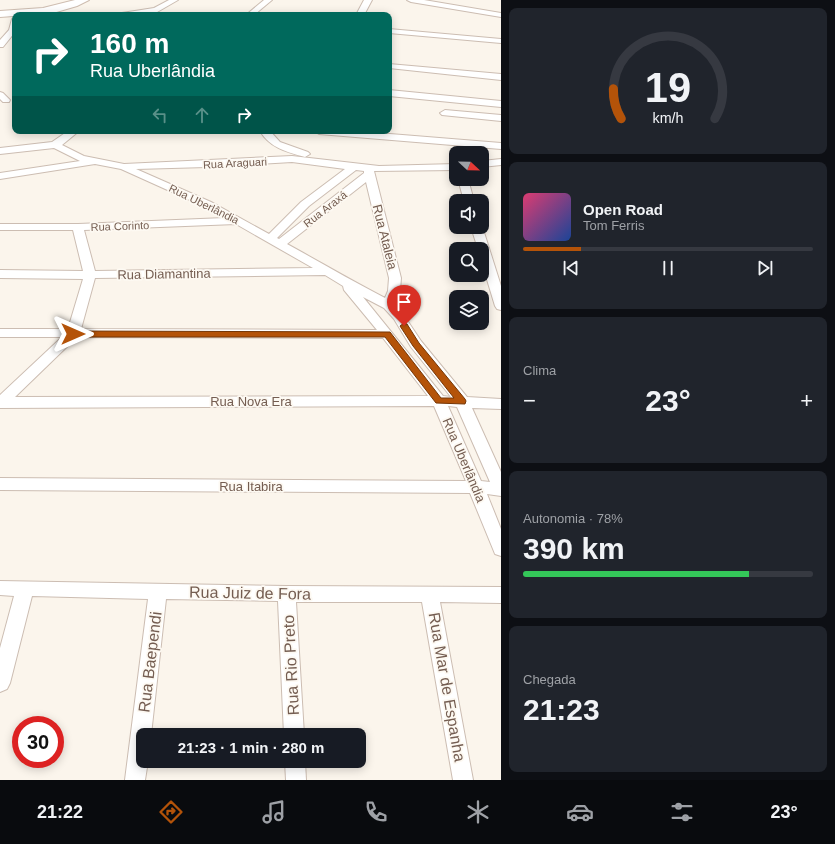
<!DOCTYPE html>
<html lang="pt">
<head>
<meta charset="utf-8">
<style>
  body { margin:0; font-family:Helvetica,sans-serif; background:#20242c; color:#f1f3f6; height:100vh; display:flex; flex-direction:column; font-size:15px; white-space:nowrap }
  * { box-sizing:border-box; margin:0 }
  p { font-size:13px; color:#9ea1a6 }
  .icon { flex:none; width:22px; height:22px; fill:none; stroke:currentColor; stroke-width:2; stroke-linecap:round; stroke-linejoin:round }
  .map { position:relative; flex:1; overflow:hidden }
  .drawer { display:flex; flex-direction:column; gap:8px; padding:8px; background:#0d0f14; width:334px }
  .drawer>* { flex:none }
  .banner { position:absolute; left:12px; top:12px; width:380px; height:122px; border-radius:8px; box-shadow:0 2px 10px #0003; background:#00695c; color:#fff; overflow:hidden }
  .needle { width:26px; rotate:112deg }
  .fabs { position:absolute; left:449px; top:146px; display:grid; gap:8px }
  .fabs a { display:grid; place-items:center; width:40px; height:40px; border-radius:8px; background:#171b24; box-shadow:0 2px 10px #0003; font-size:20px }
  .speed { position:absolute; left:12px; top:716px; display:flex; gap:8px; font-size:20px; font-weight:700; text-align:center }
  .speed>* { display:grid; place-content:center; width:52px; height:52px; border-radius:50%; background:#171b24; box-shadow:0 2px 10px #0003; line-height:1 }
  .speed .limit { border:6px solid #d22; background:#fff; color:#111 }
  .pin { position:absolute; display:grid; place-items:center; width:34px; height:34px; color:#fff; margin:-41px -17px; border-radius:50% 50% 50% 0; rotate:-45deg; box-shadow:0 0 4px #0007 }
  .pin .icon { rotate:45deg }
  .me { position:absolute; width:44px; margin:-22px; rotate:90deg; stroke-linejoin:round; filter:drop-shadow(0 0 3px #0008) }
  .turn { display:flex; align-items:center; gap:14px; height:84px; padding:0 12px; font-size:18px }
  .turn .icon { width:52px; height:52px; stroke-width:2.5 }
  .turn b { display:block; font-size:28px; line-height:34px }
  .lanes { display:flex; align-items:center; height:38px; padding:0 12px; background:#0003; justify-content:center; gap:20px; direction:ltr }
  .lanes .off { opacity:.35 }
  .big { font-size:30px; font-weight:600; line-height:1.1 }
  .drawer .card { flex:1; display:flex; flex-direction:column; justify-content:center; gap:6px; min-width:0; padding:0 14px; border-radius:8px; background:#20242c }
  .drawer .dial { align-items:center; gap:0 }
  .dial svg { height:104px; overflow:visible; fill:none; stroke:#363941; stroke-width:7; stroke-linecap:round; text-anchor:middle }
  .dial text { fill:#f1f3f6; stroke:none }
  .song { display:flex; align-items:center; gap:12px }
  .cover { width:48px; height:48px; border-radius:6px; background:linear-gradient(135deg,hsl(340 70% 55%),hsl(220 70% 35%)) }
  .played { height:4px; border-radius:2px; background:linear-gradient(90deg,#b45309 20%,#363941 20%) }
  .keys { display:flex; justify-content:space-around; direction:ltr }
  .heat { display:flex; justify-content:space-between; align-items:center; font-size:22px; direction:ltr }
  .charge { height:6px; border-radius:3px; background:linear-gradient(90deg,#34c759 78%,#363941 0) }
  .trip { position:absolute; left:136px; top:728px; width:230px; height:40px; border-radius:8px; background:#171b24; box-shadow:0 2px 10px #0003; font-weight:600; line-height:40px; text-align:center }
  .dock { display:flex; height:64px; justify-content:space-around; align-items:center; background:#090b0e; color:#9ea1a6 }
  .dock .icon { width:28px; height:28px }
  .dock .selected { color:#b45309 }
  .dock b { font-size:18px; color:#f1f3f6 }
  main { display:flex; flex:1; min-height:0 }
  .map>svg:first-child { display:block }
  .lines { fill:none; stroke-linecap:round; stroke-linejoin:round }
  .street-casing { stroke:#ccbdb2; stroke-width:2 }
  .secondary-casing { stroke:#cebdb0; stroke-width:2 }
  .street { fill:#fff; fill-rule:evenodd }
  .secondary { fill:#fff; fill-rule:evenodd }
  .route { fill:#b45309; stroke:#753606 }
  .labels { text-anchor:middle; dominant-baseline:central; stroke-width:3.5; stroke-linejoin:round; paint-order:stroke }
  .far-street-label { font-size:11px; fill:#745d51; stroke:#fdf9f2 }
  .street-label { font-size:13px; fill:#745d51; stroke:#fdf9f2 }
  .near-street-label { font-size:16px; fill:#745d51; stroke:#fdf9f2 }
</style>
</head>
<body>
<main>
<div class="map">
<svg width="501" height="780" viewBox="0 0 501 780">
  <rect width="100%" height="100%" fill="#fbf5ec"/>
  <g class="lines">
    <defs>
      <g id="street">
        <polygon points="169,0 178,0 152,15 145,14 118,15 122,13 154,8"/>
        <polygon points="264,0 272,0 254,15 246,15"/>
        <polygon points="364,0 372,0 364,15 356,15"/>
        <polygon points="407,0 424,0 501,13 501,17 411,2"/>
        <polygon points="12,19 15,19 15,32 3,47 0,47 0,40 9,30"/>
        <polygon points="389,29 501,39 501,43 389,33"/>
        <polygon points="389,64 501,74 501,80 389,68"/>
        <polygon points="389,90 501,101 501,107 389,96"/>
        <polygon points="0,92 3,93 10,100 9,102 3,102 0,99"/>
        <polygon points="445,110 501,115 501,121 442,115 440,113"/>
        <path d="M 68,131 L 79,131 L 62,145 L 84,156 L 124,164 L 292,156 L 379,166 L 456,164 L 456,170 L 374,171 L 401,278 L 400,291 L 394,305 L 403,314 L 421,341 L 467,397 L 501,399 L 501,409 L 472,408 L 501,472 L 501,496 L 487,494 L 501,529 L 501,556 L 495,554 L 493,549 L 470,493 L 0,490 L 0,478 L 466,481 L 434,406 L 0,408 L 0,395 L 62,337 L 0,337 L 0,329 L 68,329 L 83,279 L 0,278 L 0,270 L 83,271 L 73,230 L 0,230 L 0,224 L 78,224 L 225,218 L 203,206 L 121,169 L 95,164 L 0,179 L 0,173 L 80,161 L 54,148 L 0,154 L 0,148 L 52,142 ZM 292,162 L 345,169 L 301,202 L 269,234 L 211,202 L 136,169 L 207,167 ZM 356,170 L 364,171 L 364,173 L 279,239 L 277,238 L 309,206 ZM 366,182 L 389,278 L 388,291 L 385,298 C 352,281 320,262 287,244 ZM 236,224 L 313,268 L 95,271 L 84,230 ZM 325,275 L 343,286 L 344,290 L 377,330 L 81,329 L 95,278 ZM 363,297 L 384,308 L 394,319 L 411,347 L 451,397 L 443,396 ZM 77,337 L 383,338 L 428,396 L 15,397 ZM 448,406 L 457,407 L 490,482 L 481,481 Z"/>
        <path d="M 260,131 L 270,131 L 280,142 L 308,152 L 310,154 L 305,157 C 287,152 270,148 260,131 Z"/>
        <polygon points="314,131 353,131 501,143 501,149 319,134"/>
        <polygon points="501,159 501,165 482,167 482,161"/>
        <polygon points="458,179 468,179 474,201 464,201"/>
        <polygon points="482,226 501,286 501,310 497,309 495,306 482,263 482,249 478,249 471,227"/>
        <polygon points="0,581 287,586 501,587 501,603 440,602 473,780 453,780 422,602 296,602 304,735 284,735 278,601 166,599 151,735 143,735 143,761 148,761 145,780 125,780 148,599 32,596 10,683 7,689 0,692 0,648 14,596 0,595"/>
        <polygon points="285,761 305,761 306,780 286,780"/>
      </g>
      <polygon id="secondary" points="75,0 89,0 77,6 53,13 0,17 0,11 43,8"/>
    </defs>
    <use href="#street" class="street-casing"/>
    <use href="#secondary" class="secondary-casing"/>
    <use href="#street" class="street"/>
    <use href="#secondary" class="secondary"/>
  </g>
  <polygon class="route" points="404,323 407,324 419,343 465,399 466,401 465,404 436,403 385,337 73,337 68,334 73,331 387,332 390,332 441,398 454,398 413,346 400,326"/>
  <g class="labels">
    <g class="far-street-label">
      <text transform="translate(235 163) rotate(-3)">Rua Araguari</text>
      <text transform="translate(204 204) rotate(26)">Rua Uberlândia</text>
      <text transform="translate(325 209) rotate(-38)">Rua Araxá</text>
      <text transform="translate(120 226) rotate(-2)">Rua Corinto</text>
    </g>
    <g class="street-label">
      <text transform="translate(385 237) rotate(76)">Rua Ataleia</text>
      <text transform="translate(164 274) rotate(-1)">Rua Diamantina</text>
      <text x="251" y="401">Rua Nova Era</text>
      <text transform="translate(464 460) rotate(67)">Rua Uberlândia</text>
      <text x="251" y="486">Rua Itabira</text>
    </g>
    <g class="near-street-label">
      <text transform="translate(250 593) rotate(1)">Rua Juiz de Fora</text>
      <text transform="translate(150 662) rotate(-83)">Rua Baependi</text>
      <text transform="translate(291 665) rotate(-93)">Rua Rio Preto</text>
      <text transform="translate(447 687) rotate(80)">Rua Mar de Espanha</text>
    </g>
  </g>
</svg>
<div class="fabs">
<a><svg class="needle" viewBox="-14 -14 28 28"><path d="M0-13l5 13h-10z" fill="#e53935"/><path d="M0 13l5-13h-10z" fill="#9ea1a6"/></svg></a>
<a><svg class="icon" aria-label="sound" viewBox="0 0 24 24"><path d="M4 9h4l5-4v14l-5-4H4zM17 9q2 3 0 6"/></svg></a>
<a><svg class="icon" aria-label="search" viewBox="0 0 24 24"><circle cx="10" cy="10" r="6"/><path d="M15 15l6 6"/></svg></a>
<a><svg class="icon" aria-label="layers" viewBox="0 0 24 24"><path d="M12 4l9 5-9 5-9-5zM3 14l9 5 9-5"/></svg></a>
</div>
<div class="speed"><div class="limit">30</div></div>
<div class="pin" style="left:404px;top:326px;background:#d93025"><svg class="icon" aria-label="arrive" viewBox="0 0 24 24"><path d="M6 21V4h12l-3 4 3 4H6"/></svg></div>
<svg class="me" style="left:73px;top:334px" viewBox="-20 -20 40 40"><path d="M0-17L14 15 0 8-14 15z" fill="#b45309" stroke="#fff" stroke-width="4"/></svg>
<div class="trip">21:23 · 1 min · 280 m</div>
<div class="banner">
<div class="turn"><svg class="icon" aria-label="right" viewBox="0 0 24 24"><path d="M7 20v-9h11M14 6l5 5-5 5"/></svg><div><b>160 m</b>Rua Uberlândia</div></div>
<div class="lanes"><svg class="icon off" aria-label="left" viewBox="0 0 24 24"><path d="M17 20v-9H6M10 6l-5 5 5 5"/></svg><svg class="icon off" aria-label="ahead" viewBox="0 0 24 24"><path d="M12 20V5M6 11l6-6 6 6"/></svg><svg class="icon" aria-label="right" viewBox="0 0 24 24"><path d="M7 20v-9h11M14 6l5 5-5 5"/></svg></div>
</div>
</div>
<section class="drawer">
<div class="card dial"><svg viewBox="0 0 100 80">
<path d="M14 69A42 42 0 1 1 86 69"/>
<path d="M14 69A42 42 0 0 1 8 46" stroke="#b45309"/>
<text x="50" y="56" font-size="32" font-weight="700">19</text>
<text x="50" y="72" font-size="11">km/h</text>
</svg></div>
<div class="card">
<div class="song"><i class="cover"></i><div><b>Open Road</b><p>Tom Ferris</p></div></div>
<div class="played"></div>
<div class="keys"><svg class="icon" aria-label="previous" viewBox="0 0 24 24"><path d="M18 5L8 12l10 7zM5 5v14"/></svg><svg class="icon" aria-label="pause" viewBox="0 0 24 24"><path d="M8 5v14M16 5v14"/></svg><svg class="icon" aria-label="next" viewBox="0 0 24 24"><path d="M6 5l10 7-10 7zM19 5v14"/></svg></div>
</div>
<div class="card"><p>Clima</p>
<div class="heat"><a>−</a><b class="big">23°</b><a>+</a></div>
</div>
<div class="card"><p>Autonomia · 78%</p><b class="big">390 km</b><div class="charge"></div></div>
<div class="card"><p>Chegada</p><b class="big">21:23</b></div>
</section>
</main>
<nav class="dock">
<b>21:22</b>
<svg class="icon selected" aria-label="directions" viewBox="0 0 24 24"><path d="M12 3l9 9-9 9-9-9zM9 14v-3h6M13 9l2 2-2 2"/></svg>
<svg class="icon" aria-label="music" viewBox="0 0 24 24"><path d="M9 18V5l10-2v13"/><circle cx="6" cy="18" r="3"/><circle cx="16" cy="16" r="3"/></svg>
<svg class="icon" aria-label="phone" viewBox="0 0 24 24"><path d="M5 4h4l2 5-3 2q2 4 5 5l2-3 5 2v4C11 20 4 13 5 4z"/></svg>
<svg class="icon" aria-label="climate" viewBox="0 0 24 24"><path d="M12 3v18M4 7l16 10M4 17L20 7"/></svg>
<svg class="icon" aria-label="car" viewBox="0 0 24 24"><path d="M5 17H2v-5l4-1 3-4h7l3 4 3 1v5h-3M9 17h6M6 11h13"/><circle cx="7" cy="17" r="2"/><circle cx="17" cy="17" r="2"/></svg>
<svg class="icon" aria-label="filters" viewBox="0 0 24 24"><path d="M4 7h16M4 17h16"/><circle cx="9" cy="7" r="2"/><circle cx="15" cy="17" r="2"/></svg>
<b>23°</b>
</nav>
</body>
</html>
